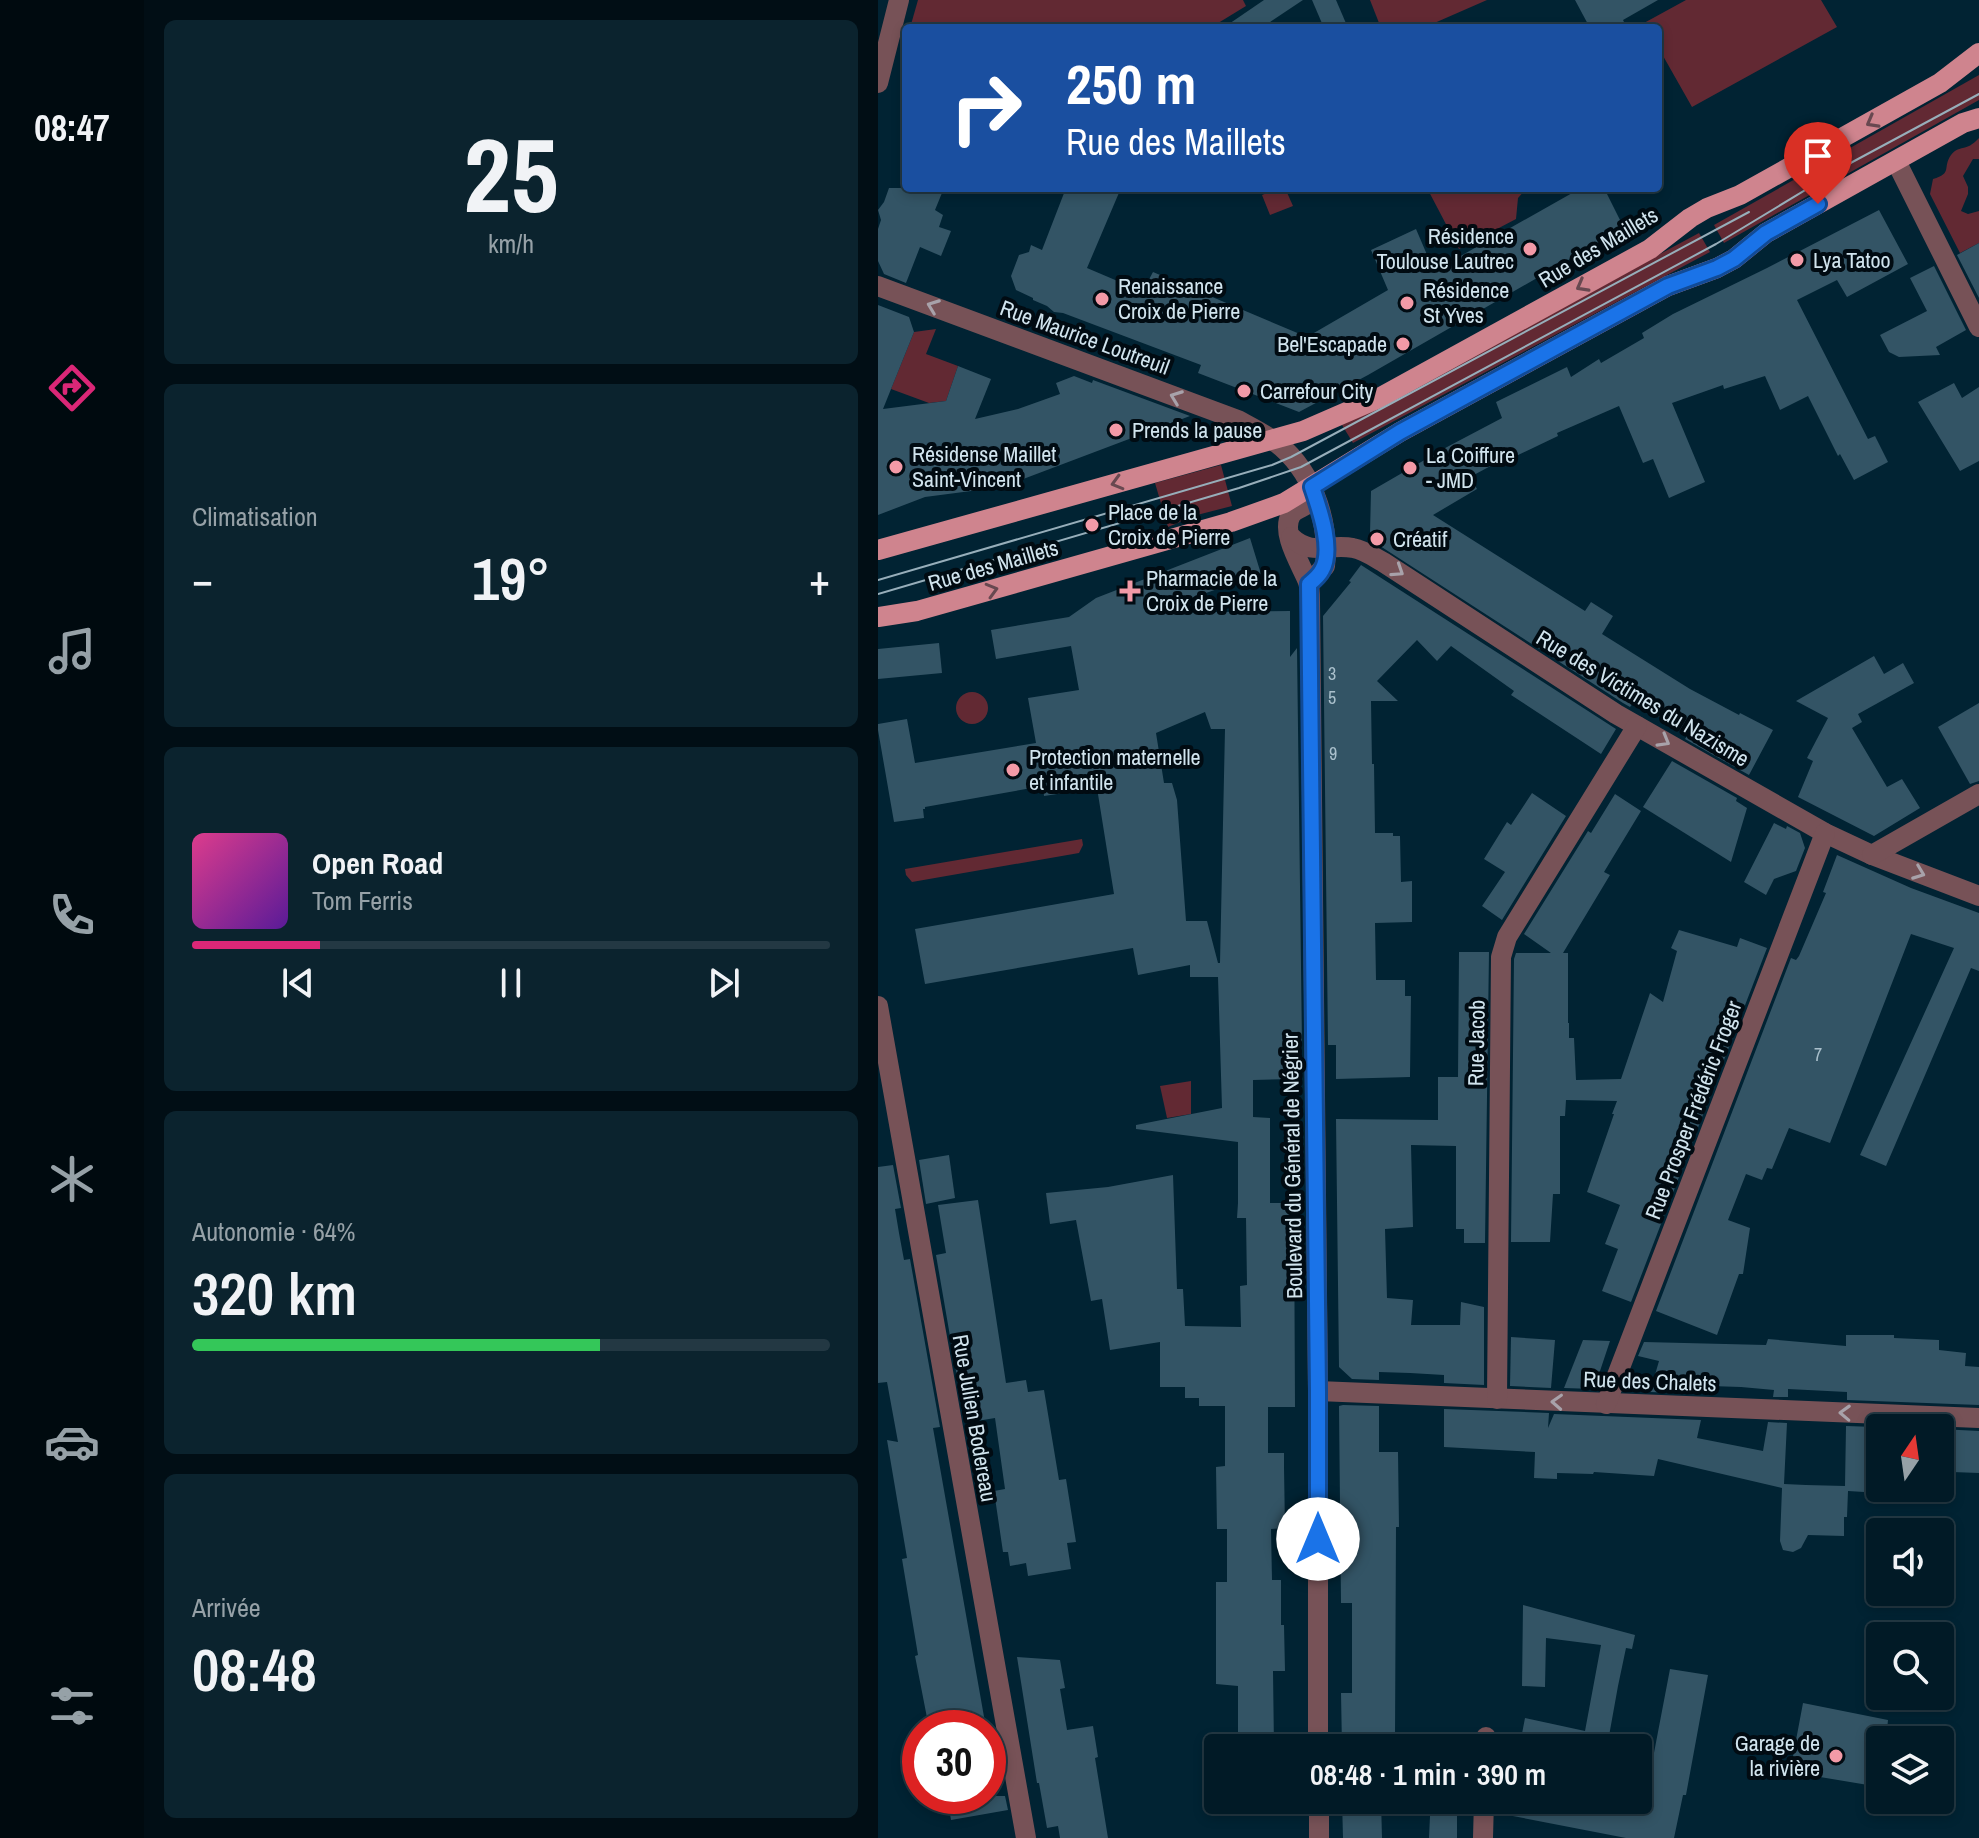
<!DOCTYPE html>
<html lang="fr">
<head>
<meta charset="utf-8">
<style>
  body { margin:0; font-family:"Archivo Narrow",sans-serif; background:#0b232e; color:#f1f3f6; height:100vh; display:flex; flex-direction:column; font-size:30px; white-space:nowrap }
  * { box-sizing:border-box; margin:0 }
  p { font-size:26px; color:#96a1a7 }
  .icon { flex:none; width:44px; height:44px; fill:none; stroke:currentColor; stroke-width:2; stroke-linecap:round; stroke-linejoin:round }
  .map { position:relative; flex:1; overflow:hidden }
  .panel { display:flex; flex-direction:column; gap:20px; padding:20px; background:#010e15; width:734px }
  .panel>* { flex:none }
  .guide { position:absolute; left:24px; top:24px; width:760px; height:168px; border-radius:8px; box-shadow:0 4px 12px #0003,0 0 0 2px #233843; background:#1a4fa0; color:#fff; overflow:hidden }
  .needle { width:52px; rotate:13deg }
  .fabs { position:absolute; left:988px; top:1414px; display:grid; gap:16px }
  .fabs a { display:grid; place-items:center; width:88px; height:88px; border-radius:8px; background:#011a26; box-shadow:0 4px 12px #0003,0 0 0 2px #233843; font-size:40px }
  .speed { position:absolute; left:24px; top:1710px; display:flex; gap:16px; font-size:40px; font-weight:700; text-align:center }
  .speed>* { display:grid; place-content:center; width:104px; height:104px; border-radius:50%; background:#011a26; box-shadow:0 4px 12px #0003,0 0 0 2px #233843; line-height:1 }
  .speed .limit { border:12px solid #d22; background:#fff; color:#111 }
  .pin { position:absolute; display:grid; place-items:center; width:68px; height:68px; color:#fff; margin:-82px -34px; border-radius:50% 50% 50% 0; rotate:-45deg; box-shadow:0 0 8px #0007 }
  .pin .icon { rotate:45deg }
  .me { position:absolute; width:88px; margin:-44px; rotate:0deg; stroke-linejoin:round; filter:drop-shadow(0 0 6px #0008) }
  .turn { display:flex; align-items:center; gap:28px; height:168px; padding:0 32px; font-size:36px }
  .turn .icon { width:104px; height:104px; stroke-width:2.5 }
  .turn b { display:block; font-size:56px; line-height:68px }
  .big { font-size:60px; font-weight:600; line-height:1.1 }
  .panel .card { flex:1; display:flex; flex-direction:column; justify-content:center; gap:12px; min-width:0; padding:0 28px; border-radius:12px; background:#0b232e }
  .panel .dial { align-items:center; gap:0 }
  .dial b { font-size:104px; line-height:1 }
  .song { display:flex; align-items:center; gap:24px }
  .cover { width:96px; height:96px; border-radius:12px; background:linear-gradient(135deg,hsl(330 70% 55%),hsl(270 70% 35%)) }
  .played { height:8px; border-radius:4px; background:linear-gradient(90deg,#db2777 20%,#233843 20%) }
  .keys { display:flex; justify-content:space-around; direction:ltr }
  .heat { display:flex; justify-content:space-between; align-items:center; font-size:44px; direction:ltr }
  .charge { height:12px; border-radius:6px; background:linear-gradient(90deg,#34c759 64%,#233843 0) }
  .trip { position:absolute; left:326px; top:1734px; width:448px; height:80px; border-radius:8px; background:#011a26; box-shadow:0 4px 12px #0003,0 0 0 2px #233843; font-weight:600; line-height:80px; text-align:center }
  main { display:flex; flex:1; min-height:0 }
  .dock { display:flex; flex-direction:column; width:144px; justify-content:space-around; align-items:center; background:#000a0f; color:#96a1a7 }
  .dock .icon { width:56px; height:56px }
  .dock .active { color:#db2777 }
  .dock b { font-size:36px; color:#f1f3f6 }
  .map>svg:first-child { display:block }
  .green { fill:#622933 }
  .building { fill:#335465; fill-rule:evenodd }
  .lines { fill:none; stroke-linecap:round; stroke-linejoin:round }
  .street { stroke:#775257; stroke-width:20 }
  .primary { stroke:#cf848e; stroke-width:20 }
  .tram { stroke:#97aeba; stroke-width:2 }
  .oneway { stroke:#684850 }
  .oneway2 { stroke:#a8a2aa }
  .route-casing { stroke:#114b97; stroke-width:20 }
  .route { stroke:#1a73e8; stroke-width:14 }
  .poi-dot { fill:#f39aa7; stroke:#010b12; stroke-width:3 }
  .labels { text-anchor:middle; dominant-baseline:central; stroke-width:8; stroke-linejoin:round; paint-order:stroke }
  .number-label { font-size:18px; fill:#aac0cc }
  .poi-label { font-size:22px; fill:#d1e4ee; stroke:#010b12; text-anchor:start }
  .street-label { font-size:22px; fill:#d1e4ee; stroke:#010b12 }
</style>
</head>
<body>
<main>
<nav class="dock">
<b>08:47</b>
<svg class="icon active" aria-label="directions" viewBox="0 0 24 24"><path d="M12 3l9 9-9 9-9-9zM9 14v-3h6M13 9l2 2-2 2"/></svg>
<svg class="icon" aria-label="music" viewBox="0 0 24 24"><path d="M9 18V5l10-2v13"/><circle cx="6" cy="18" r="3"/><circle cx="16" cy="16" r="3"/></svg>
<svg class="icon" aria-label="phone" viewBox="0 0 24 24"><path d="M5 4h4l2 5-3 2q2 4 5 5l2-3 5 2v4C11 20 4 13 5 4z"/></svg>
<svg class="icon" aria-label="climate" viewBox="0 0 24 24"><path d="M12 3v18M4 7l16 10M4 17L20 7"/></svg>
<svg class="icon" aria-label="car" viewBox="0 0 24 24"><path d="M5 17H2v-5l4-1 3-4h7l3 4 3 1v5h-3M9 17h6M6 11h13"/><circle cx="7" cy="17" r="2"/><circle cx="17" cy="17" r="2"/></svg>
<svg class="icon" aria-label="filters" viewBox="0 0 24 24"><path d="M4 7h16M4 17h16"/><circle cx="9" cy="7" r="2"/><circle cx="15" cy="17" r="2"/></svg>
</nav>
<section class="panel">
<div class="card dial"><b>25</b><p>km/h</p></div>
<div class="card"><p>Climatisation</p>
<div class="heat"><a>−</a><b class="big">19°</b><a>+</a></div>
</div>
<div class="card">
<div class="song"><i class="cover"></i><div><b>Open Road</b><p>Tom Ferris</p></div></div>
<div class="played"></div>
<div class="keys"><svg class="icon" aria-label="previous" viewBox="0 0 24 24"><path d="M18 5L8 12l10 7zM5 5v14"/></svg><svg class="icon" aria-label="pause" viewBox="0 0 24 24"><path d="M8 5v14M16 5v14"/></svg><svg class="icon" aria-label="next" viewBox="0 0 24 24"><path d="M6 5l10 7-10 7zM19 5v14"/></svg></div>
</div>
<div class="card"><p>Autonomie · 64%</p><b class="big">320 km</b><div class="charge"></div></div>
<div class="card"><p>Arrivée</p><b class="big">08:48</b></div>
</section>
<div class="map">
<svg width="1101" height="1838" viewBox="0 0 1101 1838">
  <rect width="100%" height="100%" fill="#012333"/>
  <g class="green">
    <polygon points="40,0 365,0 368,6 332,28 32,28"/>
    <polygon points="492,0 609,0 545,28 503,28"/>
    <polygon points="808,0 943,0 959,27 814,107 780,47 780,28 769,28 766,23"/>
    <polygon points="1101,75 1101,100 846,243 836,225"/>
    <path d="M 1101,138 L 1101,159 L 1095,159 L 1085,176 L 1090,187 L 1090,194 L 1083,211 L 1090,214 L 1101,211 L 1101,243 L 1082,253 L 1052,194 L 1055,179 C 1075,173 1064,168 1073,155 C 1078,148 1084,149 1091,146 C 1094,145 1099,140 1101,138 Z"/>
    <polygon points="402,188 407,188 415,206 392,215 384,195"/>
    <polygon points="549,188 649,188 640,198 638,219 581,249"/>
    <polygon points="821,233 832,252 475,443 464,425"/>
    <polygon points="58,329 48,354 80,366 68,401 51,403 13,389 36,332"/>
    <polygon points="343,465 354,506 319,515 290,527 277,483"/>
    <circle cx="94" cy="708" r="16"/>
    <polygon points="204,839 205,845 201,853 34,882 28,875 27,869"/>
    <polygon points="313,1081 313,1114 289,1118 282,1086"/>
  </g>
  <g class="building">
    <polygon points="386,0 425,0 383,28 345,28"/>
    <polygon points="434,0 458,0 470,28 446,28"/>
    <polygon points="697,0 780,0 745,20 749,28 712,28"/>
    <polygon points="11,188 66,188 57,210 65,215 61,227 73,231 63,256 42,247 28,283 6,274 0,261 0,229 3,220 0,210 6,202"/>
    <polygon points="188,188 243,188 209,268 256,288 260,281 268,285 275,272 429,337 510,290 493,250 538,229 556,271 703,188 726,188 746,228 490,375 421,412 320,373 323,365 185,313 176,312 169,306 155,300 155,298 138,290 133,276 141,255 151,252 153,245 164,250"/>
    <polygon points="1001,210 1030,264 969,297 959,280 919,300 990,439 997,436 1010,462 976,480 962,454 960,456 930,396 902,410 887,376 846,389 845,385 794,403 827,482 791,498 775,459 765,463 741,406 679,433 680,436 638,456 637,453 592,477 599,489 555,515 707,611 713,602 735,616 724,634 812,689 861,715 862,713 895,730 871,775 807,739 810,735 756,702 752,707 745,703 499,544 501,540 492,534 493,491 569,447 624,418 618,402 689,367 693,377 721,359 723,363 766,338 764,333 795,314 889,268"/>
    <polygon points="1101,243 1101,298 1079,255"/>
    <polygon points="1056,266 1088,330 1058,347 1062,355 1021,357 1011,352 1002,335 1049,311 1032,278"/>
    <polygon points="0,305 31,317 36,332 5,409 68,401 80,366 113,379 97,419 140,409 182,394 178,383 196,376 214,383 215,380 312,416 124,487 47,497 0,515"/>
    <polygon points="1076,383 1084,398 1101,387 1101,461 1082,471 1040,402"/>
    <path d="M 372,538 L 383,574 L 270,613 L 412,611 L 412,657 L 419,648 L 424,1045 L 416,1045 L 415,1079 L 375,1080 L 375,1117 L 392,1118 L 392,1203 L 416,1203 L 417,1407 L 390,1407 L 390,1453 L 406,1453 L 406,1467 L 407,1528 L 393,1529 L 394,1580 L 403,1580 L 403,1625 L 406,1625 L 407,1671 L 395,1671 L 396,1748 L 360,1748 L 360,1686 L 338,1684 L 338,1582 L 349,1582 L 349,1529 L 339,1529 L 338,1467 L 347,1466 L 347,1406 L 321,1406 L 321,1398 L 307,1398 L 307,1387 L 282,1387 L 282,1342 L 232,1350 L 224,1299 L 213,1301 L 198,1220 L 172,1224 L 168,1193 L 230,1187 L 295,1175 L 299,1289 L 305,1289 L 307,1326 L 363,1327 L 362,1286 L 369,1285 L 368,1218 L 359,1218 L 360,1203 L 360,1142 L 258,1129 L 258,1125 L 344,1108 L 340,977 L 312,977 L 312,965 L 260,975 L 255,948 L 47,984 L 37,929 L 236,894 L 219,788 L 166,796 L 165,786 L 47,807 L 47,809 L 45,809 L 46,818 L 16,822 L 0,730 L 0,724 L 29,719 L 37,763 L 158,743 L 150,698 L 201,690 L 193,646 L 118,659 L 113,630 L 191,617 L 218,598 ZM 327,712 L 333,729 L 347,729 L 342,963 L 340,963 L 329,921 L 308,921 L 299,800 L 294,783 L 286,783 L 278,733 Z"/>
    <polygon points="483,565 738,729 723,754 633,695 636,691 573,646 559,661 539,640 499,681 520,701 493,701 494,764 496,764 497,833 515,833 515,836 522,836 523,882 534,881 534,922 497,923 498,980 527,980 527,996 533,996 532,1077 458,1079 458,1045 450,1045 445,616 473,582 471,581"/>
    <polygon points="61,643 64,673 0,679 0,649"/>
    <polygon points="996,656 1006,674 1025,663 1036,683 980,714 984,722 974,728 1009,787 1024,779 1042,808 996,836 920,797 935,761 929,758 950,718 918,701"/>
    <polygon points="1101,703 1101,781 1092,784 1060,727"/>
    <polygon points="794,761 859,798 858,801 869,808 853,862 765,807"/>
    <polygon points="654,793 688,816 624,920 604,906 627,872 606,859 629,822 633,825"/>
    <polygon points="737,794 763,811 726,872 732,875 685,953 690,953 690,1023 691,1023 691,1038 696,1038 698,1080 743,1079 772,993 785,1002 799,951 793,948 801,930 859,947 862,938 889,948 753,1302 724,1291 740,1249 727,1244 742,1205 709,1192 736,1114 734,1114 739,1101 688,1100 687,1116 682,1116 682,1194 675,1194 672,1242 633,1242 636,959 638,953 673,953 646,934 710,831 713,833"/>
    <polygon points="896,823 908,829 909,826 922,833 927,848 918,871 896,879 888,895 866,882"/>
    <polygon points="959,855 1033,888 1101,913 1101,971 1093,968 1008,1166 982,1155 1076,948 1033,934 952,1143 911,1128 894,1169 889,1168 884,1180 868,1174 850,1220 872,1228 865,1274 861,1274 839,1335 778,1311 913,958 918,960 921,956 948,893 945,892"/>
    <polygon points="581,952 611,952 607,1243 586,1243 586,1229 578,1229 578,1146 533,1145 535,1227 507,1229 509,1298 535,1300 533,1325 582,1325 583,1302 606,1307 606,1385 566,1383 566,1375 532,1373 501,1372 501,1380 474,1379 461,1367 458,1119 560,1120 560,1077 580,1077"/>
    <polygon points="71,1155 77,1198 48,1204 41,1160"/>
    <polygon points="15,1165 23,1208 17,1209 21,1233 26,1260 32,1259 62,1427 55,1428 108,1728 51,1728 37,1656 40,1655 24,1559 29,1558 9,1440 20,1442 9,1382 0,1383 0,1167"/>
    <polygon points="100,1200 128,1383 148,1380 150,1392 166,1390 181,1480 188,1479 198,1542 189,1543 193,1569 150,1576 148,1563 132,1566 130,1552 125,1552 116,1491 127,1489 117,1418 87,1423 58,1255 68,1253 60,1205"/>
    <polygon points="968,1335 1016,1335 1016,1338 1061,1340 1061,1350 1088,1353 1087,1366 1101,1367 1101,1405 969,1400 969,1392 910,1389 910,1397 895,1397 896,1390 863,1387 832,1386 830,1394 772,1392 781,1361 760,1356 766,1342 888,1345 890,1339 968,1346"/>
    <polygon points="633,1337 677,1340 673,1388 632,1386"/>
    <polygon points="705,1340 732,1341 716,1389 686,1388"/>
    <polygon points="465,1405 501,1406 501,1452 520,1452 521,1527 518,1527 517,1738 503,1738 503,1748 464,1748 463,1693 474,1693 474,1603 463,1603 461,1406"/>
    <polygon points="566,1409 671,1413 670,1428 676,1414 823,1420 819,1438 885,1451 890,1422 909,1423 906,1484 928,1485 967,1486 968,1426 1027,1428 1002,1428 1002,1493 970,1491 969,1517 966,1517 966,1536 930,1535 923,1548 915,1552 905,1550 902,1541 904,1488 780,1459 776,1476 716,1472 715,1474 679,1473 679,1479 656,1478 657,1452 566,1447"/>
    <polygon points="1062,1429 1101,1431 1101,1473 1074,1472 1074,1467 1062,1466"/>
    <polygon points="645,1605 757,1635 754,1649 748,1648 740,1686 731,1736 736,1737 735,1748 663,1748 642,1744 647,1718 707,1731 723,1645 668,1638 667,1687 644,1686"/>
    <polygon points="139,1657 182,1660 187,1688 182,1689 189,1730 215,1726 220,1757 217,1758 230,1838 182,1838 180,1826 169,1828 161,1783 159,1783"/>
    <polygon points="792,1669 830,1675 808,1795 805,1795 796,1838 748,1838 619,1813 619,1800 767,1800"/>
    <polygon points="925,1703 1010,1720 1008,1740 1002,1740 1002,1787 912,1772"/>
    <polygon points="69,1796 127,1796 130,1810 73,1820"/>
    <polygon points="464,1800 503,1800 504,1838 465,1838"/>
    <polygon points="552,1816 579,1816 579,1838 551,1838"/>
  </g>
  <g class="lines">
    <g class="street">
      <polyline points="0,83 21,0"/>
      <polyline points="1018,161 1101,327"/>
      <path d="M 0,286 L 360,420 C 371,426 383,432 393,439 C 433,466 452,519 447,566 L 431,584"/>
      <path d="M 434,487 L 428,505 C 423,508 416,510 413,515 C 402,533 424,566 430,582 C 432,588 432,595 432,601 L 440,1391 L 440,1748"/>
      <path d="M 413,537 C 434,557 451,543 475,548 C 486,550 496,557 505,562 L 738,714 L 947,833 L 994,855 L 1101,896"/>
      <polyline points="994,855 1101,794"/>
      <polyline points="0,1006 148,1838"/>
      <polyline points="440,1391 1101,1418"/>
      <polyline points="619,1399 623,957 629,937 759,726"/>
      <polyline points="728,1404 947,833"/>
      <polyline points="608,1748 608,1737"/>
      <polyline points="441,1800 441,1838"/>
      <polyline points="605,1838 606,1800"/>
    </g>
    <g class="primary">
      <polyline points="0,550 425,431 501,398 772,249 812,218 829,208 862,195 1062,83 1101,53"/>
      <polyline points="0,617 39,611 353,522 406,503 522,432 790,286 839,268 856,259 888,233 1085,123 1101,118"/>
    </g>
    <g class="tram">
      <polyline points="0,580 394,465 413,457 871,212"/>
      <polyline points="0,594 361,488 423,467 838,244 967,166 1101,94"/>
    </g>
  </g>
  <defs><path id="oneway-chevron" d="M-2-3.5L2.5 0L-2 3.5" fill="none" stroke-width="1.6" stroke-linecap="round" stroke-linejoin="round" transform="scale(2)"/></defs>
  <g class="oneway">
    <use href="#oneway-chevron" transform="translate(994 122) rotate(151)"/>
    <use href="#oneway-chevron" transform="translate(704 286) rotate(151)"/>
    <use href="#oneway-chevron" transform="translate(239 483) rotate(164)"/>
    <use href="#oneway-chevron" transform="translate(114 590) rotate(-16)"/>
  </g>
  <g class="oneway2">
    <use href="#oneway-chevron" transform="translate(55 306) rotate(-159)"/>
    <use href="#oneway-chevron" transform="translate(298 397) rotate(-159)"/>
    <use href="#oneway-chevron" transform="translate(520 571) rotate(33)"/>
    <use href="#oneway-chevron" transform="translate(786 741) rotate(30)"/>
    <use href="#oneway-chevron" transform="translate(1041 873) rotate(21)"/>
    <use href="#oneway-chevron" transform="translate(679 1402) rotate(-177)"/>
    <use href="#oneway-chevron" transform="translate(967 1413) rotate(-178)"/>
  </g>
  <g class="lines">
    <defs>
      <path id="route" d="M 440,1539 L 440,1391 L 431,584 C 436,580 441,576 444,570 C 456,549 441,508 434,487 L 522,432 L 790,286 L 839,268 L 856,259 L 888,233 L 940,204"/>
    </defs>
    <use href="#route" class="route-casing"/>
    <use href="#route" class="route"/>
  </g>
  <g class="poi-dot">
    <circle cx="652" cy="249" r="8"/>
    <circle cx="919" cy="260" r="8"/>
    <circle cx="224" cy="299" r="8"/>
    <circle cx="529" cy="303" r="8"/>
    <circle cx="525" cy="344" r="8"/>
    <circle cx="366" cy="391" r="8"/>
    <circle cx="238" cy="430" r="8"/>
    <circle cx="18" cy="467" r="8"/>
    <circle cx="532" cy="468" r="8"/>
    <circle cx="214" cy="525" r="8"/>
    <circle cx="499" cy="539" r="8"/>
    <path d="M248 579h8v8h8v8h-8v8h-8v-8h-8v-8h8z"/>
    <circle cx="135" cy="770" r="8"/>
    <circle cx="958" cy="1756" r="8"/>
  </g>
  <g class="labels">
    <g class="number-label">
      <text x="454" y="673">3</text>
      <text x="454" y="697">5</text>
      <text x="455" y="753">9</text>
      <text x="940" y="1054">7</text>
    </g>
    <g class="poi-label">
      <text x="636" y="236" text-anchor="end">Résidence<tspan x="636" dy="25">Toulouse Lautrec</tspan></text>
      <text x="935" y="260">Lya Tatoo</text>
      <text x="240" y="286">Renaissance<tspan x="240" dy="25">Croix de Pierre</tspan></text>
      <text x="545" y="290">Résidence<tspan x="545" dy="25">St Yves</tspan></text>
      <text x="509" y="344" text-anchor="end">Bel'Escapade</text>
      <text x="382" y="391">Carrefour City</text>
      <text x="254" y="430">Prends la pause</text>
      <text x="34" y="454">Résidense Maillet<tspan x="34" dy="25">Saint-Vincent</tspan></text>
      <text x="548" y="455">La Coiffure<tspan x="548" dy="25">- JMD</tspan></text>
      <text x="230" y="512">Place de la<tspan x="230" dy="25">Croix de Pierre</tspan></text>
      <text x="515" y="539">Créatif</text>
      <text x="268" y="578">Pharmacie de la<tspan x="268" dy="25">Croix de Pierre</tspan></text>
      <text x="151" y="757">Protection maternelle<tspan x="151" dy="25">et infantile</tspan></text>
      <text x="942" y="1743" text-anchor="end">Garage de<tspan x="942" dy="25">la rivière</tspan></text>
    </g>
    <g class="street-label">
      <text transform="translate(720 247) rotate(-31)">Rue des Maillets</text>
      <text transform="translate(207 337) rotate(20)">Rue Maurice Loutreuil</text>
      <text transform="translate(115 565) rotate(-16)">Rue des Maillets</text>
      <text transform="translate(765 698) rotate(31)">Rue des Victimes du Nazisme</text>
      <text transform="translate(598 1043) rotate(-89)">Rue Jacob</text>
      <text transform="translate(815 1110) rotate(-69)">Rue Prosper Frédéric Froger</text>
      <text transform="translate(414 1166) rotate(-91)">Boulevard du Général de Négrier</text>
      <text transform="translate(772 1381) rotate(2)">Rue des Chalets</text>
      <text transform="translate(97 1418) rotate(80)">Rue Julien Bodereau</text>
    </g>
  </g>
</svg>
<div class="fabs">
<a><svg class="needle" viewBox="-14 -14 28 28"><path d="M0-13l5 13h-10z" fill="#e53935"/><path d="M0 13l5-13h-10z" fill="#96a1a7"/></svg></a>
<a><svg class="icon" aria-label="sound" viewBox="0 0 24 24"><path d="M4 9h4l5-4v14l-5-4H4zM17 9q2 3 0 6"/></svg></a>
<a><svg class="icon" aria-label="search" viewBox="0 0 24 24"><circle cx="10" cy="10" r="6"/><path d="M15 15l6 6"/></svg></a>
<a><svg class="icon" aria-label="layers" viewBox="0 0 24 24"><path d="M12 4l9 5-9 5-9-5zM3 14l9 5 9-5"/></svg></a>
</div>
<div class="speed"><div class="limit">30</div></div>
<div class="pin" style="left:940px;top:204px;background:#d93025"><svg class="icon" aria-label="arrive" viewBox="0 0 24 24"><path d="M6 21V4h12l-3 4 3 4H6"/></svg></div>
<svg class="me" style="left:440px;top:1539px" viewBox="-20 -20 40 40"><circle r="19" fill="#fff"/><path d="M0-13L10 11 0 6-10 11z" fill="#1a73e8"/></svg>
<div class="trip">08:48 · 1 min · 390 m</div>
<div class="guide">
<div class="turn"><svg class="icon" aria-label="right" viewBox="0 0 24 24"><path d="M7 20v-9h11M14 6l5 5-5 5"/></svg><div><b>250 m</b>Rue des Maillets</div></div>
</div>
</div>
</main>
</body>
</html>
